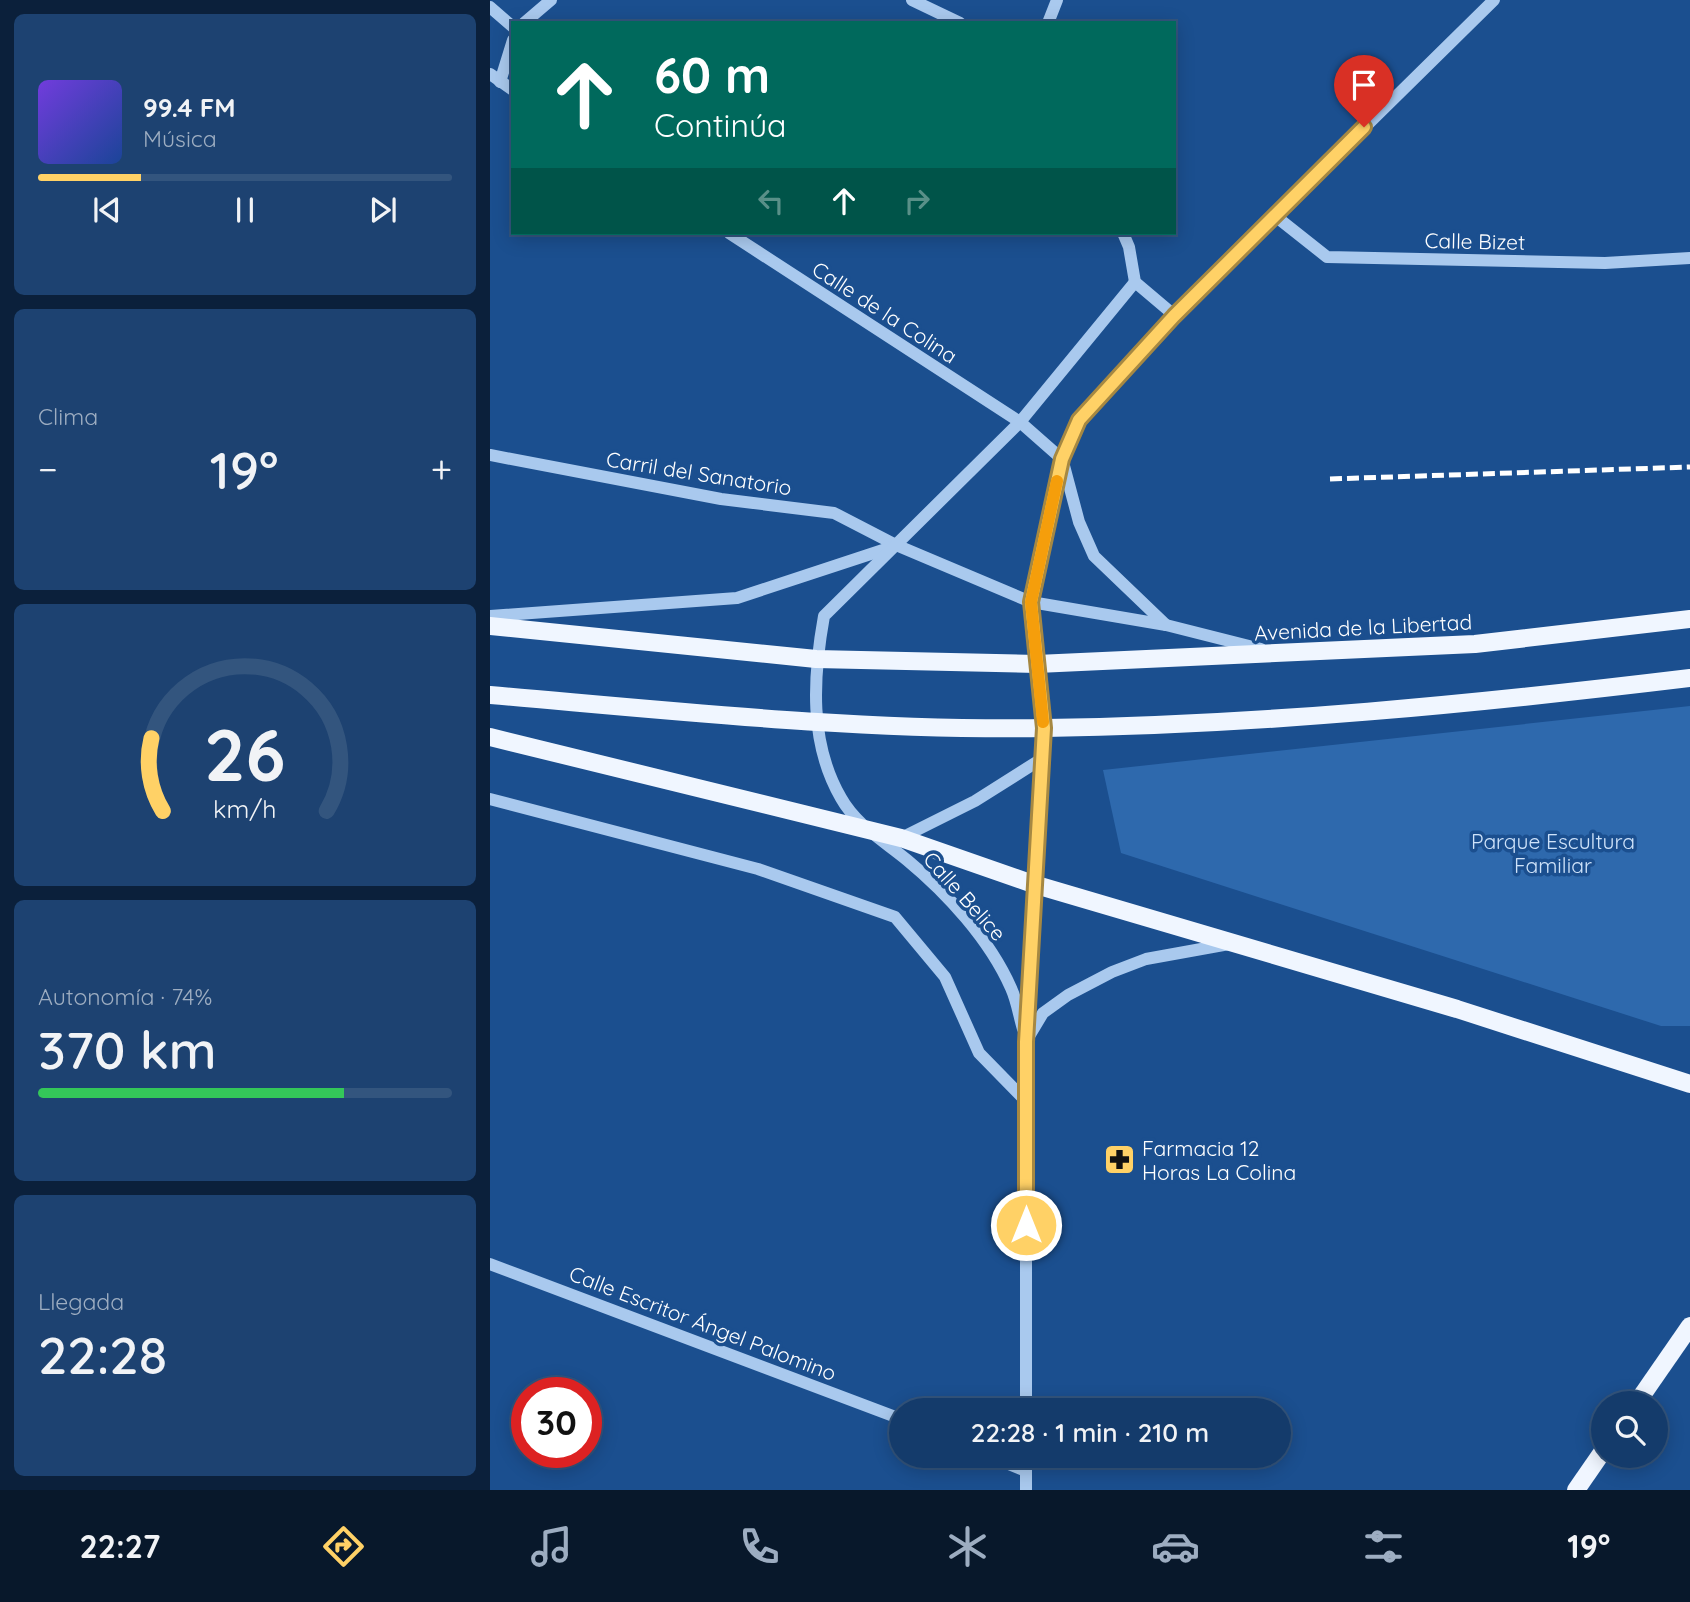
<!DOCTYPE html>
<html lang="es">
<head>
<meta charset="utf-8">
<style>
  body { margin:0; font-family:Quicksand,sans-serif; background:#1d4271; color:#f1f3f6; height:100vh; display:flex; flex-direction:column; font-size:26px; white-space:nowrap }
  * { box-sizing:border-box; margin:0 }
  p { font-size:23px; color:#9dadc1 }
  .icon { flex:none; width:38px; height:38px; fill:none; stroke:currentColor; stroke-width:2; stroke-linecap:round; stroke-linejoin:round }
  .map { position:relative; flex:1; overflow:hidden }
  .sheet { display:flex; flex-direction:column; gap:14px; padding:14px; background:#0b203b; width:490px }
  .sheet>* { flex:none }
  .guide { position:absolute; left:21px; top:21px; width:665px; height:214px; border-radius:0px; box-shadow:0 4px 18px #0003,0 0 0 2px #33557e; background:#00695c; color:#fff; overflow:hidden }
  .controls { position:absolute; left:1101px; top:1391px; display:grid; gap:14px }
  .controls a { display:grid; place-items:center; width:77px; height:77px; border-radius:50%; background:#143b6b; box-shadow:0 4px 18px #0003,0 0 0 2px #33557e; font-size:35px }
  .speed { position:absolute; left:21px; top:1377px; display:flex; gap:14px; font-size:35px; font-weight:700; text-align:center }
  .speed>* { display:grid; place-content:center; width:91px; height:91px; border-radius:50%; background:#143b6b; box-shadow:0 4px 18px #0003,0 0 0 2px #33557e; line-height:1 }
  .speed .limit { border:10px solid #d22; background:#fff; color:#111 }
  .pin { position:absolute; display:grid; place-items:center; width:60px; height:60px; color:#fff; margin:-72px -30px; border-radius:50% 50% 50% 0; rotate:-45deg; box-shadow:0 0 7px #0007 }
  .pin .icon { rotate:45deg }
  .me { position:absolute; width:77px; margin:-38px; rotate:0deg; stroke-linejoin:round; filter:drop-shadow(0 0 5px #0008) }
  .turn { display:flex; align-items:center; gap:24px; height:147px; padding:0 28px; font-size:32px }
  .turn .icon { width:91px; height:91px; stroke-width:2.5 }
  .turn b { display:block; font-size:49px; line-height:60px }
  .lanes { display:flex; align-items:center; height:66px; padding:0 28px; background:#0003; justify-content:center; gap:35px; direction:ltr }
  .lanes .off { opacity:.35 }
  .big { font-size:52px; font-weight:600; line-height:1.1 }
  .sheet .card { flex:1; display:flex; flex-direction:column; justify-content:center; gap:10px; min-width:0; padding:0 24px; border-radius:10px; background:#1d4271 }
  .sheet .dial { align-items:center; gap:0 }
  .dial svg { height:182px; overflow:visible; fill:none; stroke:#33557e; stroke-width:7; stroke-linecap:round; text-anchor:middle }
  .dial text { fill:#f1f3f6; stroke:none }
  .song { display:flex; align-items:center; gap:21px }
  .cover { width:84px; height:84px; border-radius:10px; background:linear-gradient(135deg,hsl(260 70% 55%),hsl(220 70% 35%)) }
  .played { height:7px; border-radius:4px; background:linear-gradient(90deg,#ffd166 25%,#33557e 25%) }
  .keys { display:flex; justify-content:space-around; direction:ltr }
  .heat { display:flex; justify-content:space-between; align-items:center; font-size:38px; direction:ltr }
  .charge { height:10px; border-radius:5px; background:linear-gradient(90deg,#34c759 74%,#33557e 0) }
  .trip { position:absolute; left:399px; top:1398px; width:402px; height:70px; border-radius:35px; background:#143b6b; box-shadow:0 4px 18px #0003,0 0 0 2px #33557e; font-weight:600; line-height:70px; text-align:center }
  .tab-bar { display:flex; height:112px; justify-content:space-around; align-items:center; background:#08182b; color:#9dadc1 }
  .tab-bar .icon { width:49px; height:49px }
  .tab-bar .selected { color:#ffd166 }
  .tab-bar b { font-size:32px; color:#f1f3f6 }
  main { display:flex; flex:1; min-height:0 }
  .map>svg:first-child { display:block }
  .green { fill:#2e69ad }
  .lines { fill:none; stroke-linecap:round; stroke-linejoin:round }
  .minor { stroke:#a9c9ee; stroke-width:12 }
  .major { stroke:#f0f6ff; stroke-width:18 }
  .rail { stroke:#fff; stroke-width:5; stroke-dasharray:12 5; stroke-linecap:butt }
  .route-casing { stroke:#a68842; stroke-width:18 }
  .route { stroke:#ffd166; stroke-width:12 }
  .slow { stroke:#f59e0b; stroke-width:12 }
  .labels { text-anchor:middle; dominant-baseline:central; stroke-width:7; stroke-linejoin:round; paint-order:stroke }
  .street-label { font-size:21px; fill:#fff; stroke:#1b4f8f }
  .park-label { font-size:21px; fill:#cfe3fa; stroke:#1b4f8f }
  .poi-label { font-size:21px; fill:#fff; stroke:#1b4f8f; text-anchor:start }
</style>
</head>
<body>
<main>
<section class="sheet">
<div class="card">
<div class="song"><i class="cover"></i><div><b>99.4 FM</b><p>Música</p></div></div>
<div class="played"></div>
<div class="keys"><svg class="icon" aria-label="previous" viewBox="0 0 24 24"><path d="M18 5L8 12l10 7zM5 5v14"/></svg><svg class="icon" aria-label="pause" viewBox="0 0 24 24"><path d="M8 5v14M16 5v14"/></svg><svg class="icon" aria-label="next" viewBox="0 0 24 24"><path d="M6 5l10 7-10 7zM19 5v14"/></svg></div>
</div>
<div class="card"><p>Clima</p>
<div class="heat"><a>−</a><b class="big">19°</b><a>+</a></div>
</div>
<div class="card dial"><svg viewBox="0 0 100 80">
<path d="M14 69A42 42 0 1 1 86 69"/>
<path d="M14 69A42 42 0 0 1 9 37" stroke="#ffd166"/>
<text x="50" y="56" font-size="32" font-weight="700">26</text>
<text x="50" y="72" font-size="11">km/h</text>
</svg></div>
<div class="card"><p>Autonomía · 74%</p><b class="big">370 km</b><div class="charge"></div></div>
<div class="card"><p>Llegada</p><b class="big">22:28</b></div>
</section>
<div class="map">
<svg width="1200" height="1490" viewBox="0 0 1200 1490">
  <rect width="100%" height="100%" fill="#1b4f8f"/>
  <polygon class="green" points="1200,706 1200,1026 1171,1026 631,853 613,770"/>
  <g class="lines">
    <g class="minor">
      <polyline points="422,0 470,23"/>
      <polyline points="0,7 23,27"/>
      <polyline points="34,23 61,0"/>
      <polyline points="558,23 567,0"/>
      <polyline points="0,74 23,90"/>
      <polyline points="10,82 23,40"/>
      <polyline points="784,215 837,257 1115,263 1200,258"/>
      <polyline points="239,233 530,422 572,459"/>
      <polyline points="633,233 639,247 645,282 684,315"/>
      <polyline points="0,455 231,499 344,513 406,545 541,602 676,625 771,649"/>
      <polyline points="573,462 589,522 604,556 676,625"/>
      <polyline points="0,616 247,598 402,547"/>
      <polyline points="0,799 268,869 405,917 455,977 489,1053 536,1101"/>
      <polyline points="411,838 485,801 553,758"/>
      <path d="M 533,1029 C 529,1016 527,1001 521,988 C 500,940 457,893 417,860 C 394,841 366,825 351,798 C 319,743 323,677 334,616 L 530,422 L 645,282"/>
      <polyline points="538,1038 553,1013 578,995 622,972 656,959 739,944"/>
      <polyline points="0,1264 411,1419"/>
      <polyline points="536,1410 536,1042 554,728 541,602 572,459 589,420 684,315 1004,0"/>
      <polyline points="499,1456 536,1471"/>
      <polyline points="536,1456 536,1490"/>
    </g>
    <g class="major">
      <polyline points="0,626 326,659 547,664 985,644 1200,619"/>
      <path d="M 0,695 C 185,711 370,731 555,728 C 771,725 985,704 1200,678"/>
      <polyline points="0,737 411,838 543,884 967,1009 1200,1084"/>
      <polyline points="1146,1404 1200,1326"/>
      <polyline points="1086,1490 1113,1451"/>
    </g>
    <polyline class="rail" points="840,479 1200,467"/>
  </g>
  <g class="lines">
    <defs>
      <polyline id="route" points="536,1225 536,1042 554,728 541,602 572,459 589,420 684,316 874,127"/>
    </defs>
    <use href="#route" class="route-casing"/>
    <use href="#route" class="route"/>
    <polyline class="slow" points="553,722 541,602 567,481"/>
  </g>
  <defs>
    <symbol id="pharmacy-square" viewBox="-11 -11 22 22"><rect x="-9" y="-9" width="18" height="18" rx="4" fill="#ffd166" stroke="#1b4f8f"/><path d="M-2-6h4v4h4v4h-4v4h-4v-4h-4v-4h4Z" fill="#111"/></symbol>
  </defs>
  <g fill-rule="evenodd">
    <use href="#pharmacy-square" x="612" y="1142" width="35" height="35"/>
  </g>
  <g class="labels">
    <g class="street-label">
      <text transform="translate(985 241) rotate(1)">Calle Bizet</text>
      <text transform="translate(395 312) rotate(33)">Calle de la Colina</text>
      <text transform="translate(209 473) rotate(9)">Carril del Sanatorio</text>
      <text transform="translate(873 627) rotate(-3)">Avenida de la Libertad</text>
      <text transform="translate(475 896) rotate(48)">Calle Belice</text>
      <text transform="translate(213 1323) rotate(21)">Calle Escritor Ángel Palomino</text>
    </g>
    <g class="park-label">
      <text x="1063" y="841">Parque Escultura<tspan x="1063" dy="24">Familiar</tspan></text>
    </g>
    <g class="poi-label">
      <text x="652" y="1148">Farmacia 12<tspan x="652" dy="24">Horas La Colina</tspan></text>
    </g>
  </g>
</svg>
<div class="controls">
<a><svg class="icon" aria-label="search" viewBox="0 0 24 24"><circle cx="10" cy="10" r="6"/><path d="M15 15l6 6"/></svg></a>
</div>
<div class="speed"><div class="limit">30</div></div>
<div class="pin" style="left:874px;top:127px;background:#d93025"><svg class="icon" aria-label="arrive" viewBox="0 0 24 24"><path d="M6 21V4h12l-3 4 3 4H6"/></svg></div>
<svg class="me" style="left:536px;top:1225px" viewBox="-20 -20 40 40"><circle r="17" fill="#ffd166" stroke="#fff" stroke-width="3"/><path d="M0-11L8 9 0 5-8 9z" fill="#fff"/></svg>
<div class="trip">22:28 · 1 min · 210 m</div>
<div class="guide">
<div class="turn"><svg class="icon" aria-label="ahead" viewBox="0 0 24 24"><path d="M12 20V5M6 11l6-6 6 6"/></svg><div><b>60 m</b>Continúa</div></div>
<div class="lanes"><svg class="icon off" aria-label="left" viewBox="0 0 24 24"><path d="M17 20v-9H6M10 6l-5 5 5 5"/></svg><svg class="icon" aria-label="ahead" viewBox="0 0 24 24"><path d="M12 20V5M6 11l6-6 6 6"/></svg><svg class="icon off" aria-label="right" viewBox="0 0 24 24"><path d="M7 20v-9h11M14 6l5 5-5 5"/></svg></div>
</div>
</div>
</main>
<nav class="tab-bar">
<b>22:27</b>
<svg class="icon selected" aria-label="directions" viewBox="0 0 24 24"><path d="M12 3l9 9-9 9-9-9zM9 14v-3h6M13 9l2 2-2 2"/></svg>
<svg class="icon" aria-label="music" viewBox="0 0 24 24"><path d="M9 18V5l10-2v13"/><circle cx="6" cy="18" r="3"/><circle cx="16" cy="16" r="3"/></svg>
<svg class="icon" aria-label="phone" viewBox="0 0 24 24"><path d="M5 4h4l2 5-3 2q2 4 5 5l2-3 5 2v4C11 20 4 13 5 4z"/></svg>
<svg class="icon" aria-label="climate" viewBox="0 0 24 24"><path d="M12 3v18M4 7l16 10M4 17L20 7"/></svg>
<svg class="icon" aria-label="car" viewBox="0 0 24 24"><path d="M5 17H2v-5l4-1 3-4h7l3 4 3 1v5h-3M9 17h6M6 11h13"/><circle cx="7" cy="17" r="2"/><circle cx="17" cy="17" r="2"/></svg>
<svg class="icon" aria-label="filters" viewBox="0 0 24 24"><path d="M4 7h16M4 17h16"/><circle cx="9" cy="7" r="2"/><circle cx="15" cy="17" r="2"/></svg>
<b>19°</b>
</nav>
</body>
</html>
